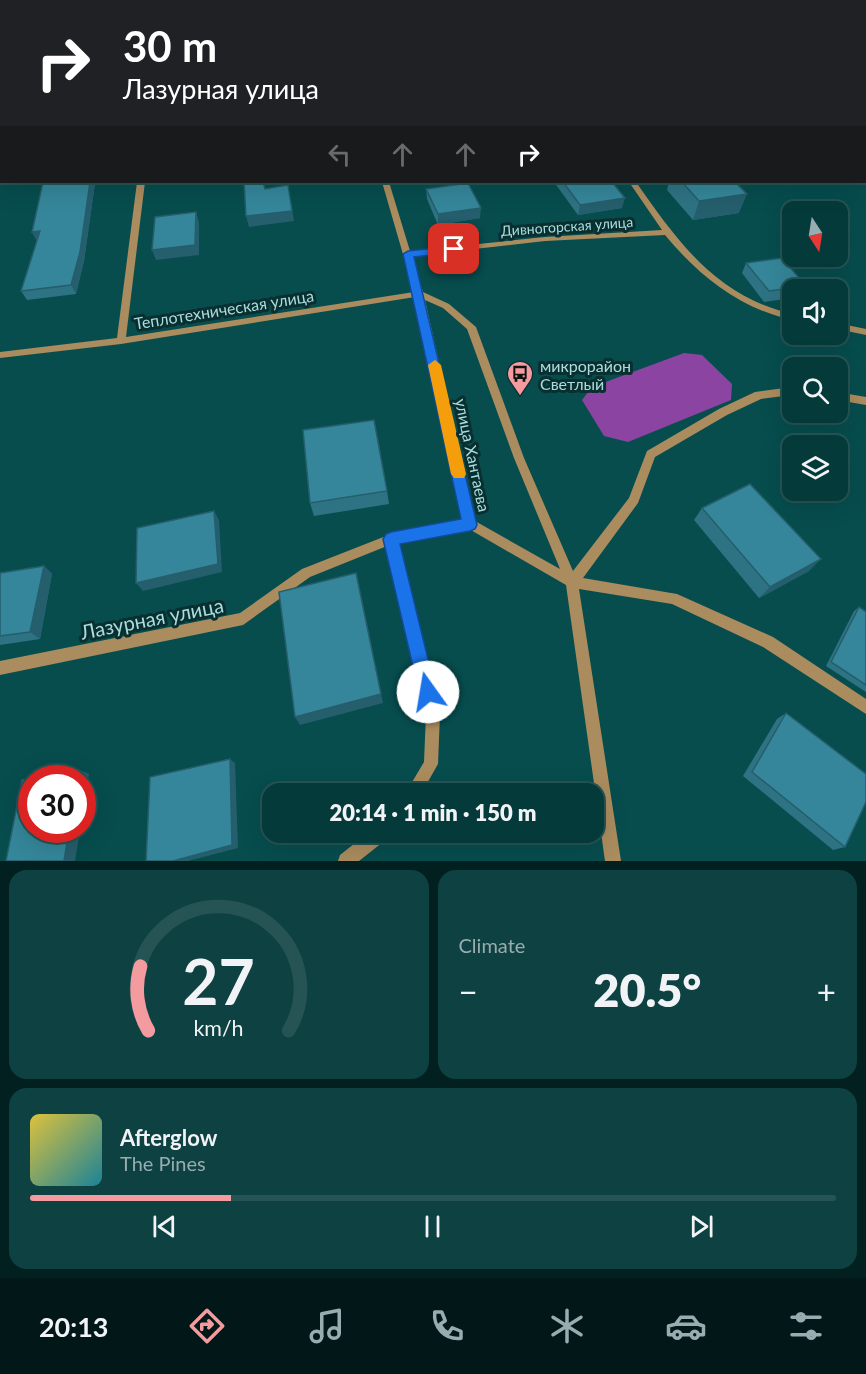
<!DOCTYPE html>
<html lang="en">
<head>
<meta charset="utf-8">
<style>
  body { margin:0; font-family:Lato,sans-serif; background:#0e4142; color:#f1f3f6; height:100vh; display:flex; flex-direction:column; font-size:22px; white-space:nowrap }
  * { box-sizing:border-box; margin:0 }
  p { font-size:20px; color:#97adaf }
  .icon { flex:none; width:33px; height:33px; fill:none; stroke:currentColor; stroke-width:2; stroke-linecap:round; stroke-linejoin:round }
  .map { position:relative; height:861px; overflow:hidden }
  .panel { display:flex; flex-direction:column; gap:9px; padding:9px; background:#032020; flex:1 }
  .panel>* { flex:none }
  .banner { position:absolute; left:0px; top:0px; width:867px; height:183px; box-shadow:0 6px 24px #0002,0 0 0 2px #265454; background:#202124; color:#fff; overflow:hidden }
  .needle { width:39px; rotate:168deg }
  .tools { position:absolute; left:782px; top:201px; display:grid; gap:12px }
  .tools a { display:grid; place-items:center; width:66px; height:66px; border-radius:12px; background:#053a3a; box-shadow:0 6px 24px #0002,0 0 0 2px #265454; font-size:30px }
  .speed { position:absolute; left:18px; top:765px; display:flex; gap:12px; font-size:30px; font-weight:700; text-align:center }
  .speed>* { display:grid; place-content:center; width:78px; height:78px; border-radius:50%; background:#053a3a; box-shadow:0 6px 24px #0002,0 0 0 2px #265454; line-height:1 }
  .speed .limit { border:9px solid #d22; background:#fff; color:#111 }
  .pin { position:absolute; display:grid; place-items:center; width:51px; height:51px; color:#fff; margin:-26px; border-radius:12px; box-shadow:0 3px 9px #0006 }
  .me { position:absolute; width:66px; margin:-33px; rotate:347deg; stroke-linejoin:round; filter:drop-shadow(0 0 4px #0008) }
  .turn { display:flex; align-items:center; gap:21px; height:126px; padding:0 24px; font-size:27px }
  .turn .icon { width:78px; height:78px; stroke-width:2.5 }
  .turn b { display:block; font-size:42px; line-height:51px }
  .lanes { display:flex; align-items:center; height:57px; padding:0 24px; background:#0003; justify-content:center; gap:30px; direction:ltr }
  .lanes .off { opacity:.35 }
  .big { font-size:45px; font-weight:800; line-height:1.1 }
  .panel .tile { flex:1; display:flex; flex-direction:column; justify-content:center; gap:9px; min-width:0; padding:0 21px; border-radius:18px; background:#0e4142 }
  .panel .dial { align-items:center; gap:0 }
  .dial svg { height:156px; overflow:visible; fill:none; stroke:#265454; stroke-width:7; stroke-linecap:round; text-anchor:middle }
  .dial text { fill:#f1f3f6; stroke:none }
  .song { display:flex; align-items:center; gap:18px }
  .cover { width:72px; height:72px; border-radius:9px; background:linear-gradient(135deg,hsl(50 70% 55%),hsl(190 70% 35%)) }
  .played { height:6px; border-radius:3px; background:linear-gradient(90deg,#f49b9f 25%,#265454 25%) }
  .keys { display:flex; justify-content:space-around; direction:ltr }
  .heat { display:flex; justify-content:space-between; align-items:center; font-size:33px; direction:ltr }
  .panel .tiles { flex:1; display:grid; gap:9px; grid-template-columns:1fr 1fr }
  .tile:last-child { grid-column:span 2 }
  .trip { position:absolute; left:262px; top:783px; width:342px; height:60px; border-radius:18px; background:#053a3a; box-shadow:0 6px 24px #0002,0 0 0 2px #265454; font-weight:800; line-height:60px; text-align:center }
  .tab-bar { display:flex; height:96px; justify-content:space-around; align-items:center; background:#021717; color:#97adaf }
  .tab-bar .icon { width:42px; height:42px }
  .tab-bar .active { color:#f49b9f }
  .tab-bar b { font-size:27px; color:#f1f3f6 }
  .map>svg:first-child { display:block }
  .green { fill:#8b44a2 }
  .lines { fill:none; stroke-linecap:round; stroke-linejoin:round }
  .minor { fill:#ab8c5e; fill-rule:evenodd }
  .wall { fill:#2e7384 }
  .shaded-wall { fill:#255e6c }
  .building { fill:#35869a; stroke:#255e6c; stroke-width:1.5 }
  .route { fill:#1a73e8; stroke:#114b97; stroke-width:1.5 }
  .slow { fill:#f59e0b }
  .labels { text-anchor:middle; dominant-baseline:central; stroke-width:6; stroke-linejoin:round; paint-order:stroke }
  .far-street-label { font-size:14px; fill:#abddde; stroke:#092f30 }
  .street-label { font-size:16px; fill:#abddde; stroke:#092f30 }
  .poi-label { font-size:16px; fill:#abddde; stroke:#092f30; text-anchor:start }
  .near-street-label { font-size:20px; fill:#abddde; stroke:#092f30 }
</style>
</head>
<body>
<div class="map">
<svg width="866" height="861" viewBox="0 0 866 861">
  <rect width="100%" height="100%" fill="#074d4e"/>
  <polygon class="green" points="684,353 702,355 732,384 731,400 628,442 604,436 582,400 592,387"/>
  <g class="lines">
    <g class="minor">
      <rect x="160" y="0" width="6" height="2"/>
      <polygon points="332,0 338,0 338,2 333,2"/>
      <path d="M 137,182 L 145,182 L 126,337 L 414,292 L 382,182 L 389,182 L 410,251 L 545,237 L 662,230 L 629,182 L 636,182 C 678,242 716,296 792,314 L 792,320 C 739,308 699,276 665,235 L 545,241 L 412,256 L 423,292 L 449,304 L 476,327 L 524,458 L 573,571 L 629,498 L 647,451 L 719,409 L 755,392 L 792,387 L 792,395 L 761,399 L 727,415 L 655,457 L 638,503 L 583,578 L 677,594 L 773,637 L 866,699 L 866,714 L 763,647 L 672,604 L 579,589 L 621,861 L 605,861 L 566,585 L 469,529 L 398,543 L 440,714 L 438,764 L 421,794 L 405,794 L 424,762 L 426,714 L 387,546 L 310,577 L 243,625 L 0,675 L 0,661 L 240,613 L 302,569 L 391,534 L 463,520 L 415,297 L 121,344 L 0,358 L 0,352 L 117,338 ZM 425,300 L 443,308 L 467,329 L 514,458 L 560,569 L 475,521 Z"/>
      <polygon points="837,323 866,329 866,335 837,329"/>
      <polygon points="837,392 866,397 866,405 837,400"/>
      <polygon points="369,832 390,832 388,838 359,861 338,861 340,855"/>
    </g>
  </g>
  <g class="wall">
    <polygon points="20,0 127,0 127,2 19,2"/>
    <polygon points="603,0 716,0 706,2 605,2"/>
    <polygon points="809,0 866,0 866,42 866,2 808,2"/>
    <polygon points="43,182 98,182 95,183 84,261 76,294 27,300 21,291 37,241 32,232"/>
    <polygon points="554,182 612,182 622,208 578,215"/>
    <polygon points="669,182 735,182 739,213 693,220 667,190"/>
    <polygon points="426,189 480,218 438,225 427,199"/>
    <polygon points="746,263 806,286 804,290 792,290 792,298 764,302 742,273"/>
    <polygon points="387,491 389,504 314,516 310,503"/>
    <polygon points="702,508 809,571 759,598 694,520"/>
    <polygon points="44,566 52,574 40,639 0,645 0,573"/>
    <polygon points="859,607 866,612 866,692 826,666 854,611"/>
    <polygon points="786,713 845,847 833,850 743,776 777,719"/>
  </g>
  <g class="shaded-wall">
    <polygon points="633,0 716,0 706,2 618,2"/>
    <polygon points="2,59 2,76 0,78 0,61"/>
    <polygon points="2,106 2,126 0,130 0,109"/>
    <polygon points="90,182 98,182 95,183 84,261 76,294 71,285"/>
    <polygon points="288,185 294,221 249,227 246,216"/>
    <polygon points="747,194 739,213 693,220 699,201"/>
    <polygon points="625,198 622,208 578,215 580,205"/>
    <polygon points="481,208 480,218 438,225 438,214"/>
    <polygon points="196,212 199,222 199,255 156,260 152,250"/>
    <polygon points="40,231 45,240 37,241 32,232"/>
    <polygon points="214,511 219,520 222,572 143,591 136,583"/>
    <polygon points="821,559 809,571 759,598 770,587"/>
    <polygon points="44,566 52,574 40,639 30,632"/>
    <polygon points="356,573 383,703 300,725 295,717"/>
    <polygon points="230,759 235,763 238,848 188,861 173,861"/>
    <polygon points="79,770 89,774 82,814 82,778 78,778"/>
    <polygon points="69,830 80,830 75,861 64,861"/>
  </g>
  <g class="building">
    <polygon points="20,0 87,0 64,2 19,2"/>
    <polygon points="93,0 121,0 121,2 92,2"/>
    <rect x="177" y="0" width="27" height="2"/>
    <polygon points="279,0 304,0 305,2 279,2"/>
    <polygon points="357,0 386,0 387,2 358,2"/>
    <polygon points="446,0 478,0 479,2 447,2"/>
    <polygon points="510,0 595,0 593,2 536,2 536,1 510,2"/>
    <polygon points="615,0 633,0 618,2"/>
    <polygon points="821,0 866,0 866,32 866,2 823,2"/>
    <polygon points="0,36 2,36 2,59 0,61"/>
    <polygon points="0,99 2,99 2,106 0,109"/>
    <polygon points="43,182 90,182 80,252 71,285 21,291 40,231 32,232"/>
    <polygon points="244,182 263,182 265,189 288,185 292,211 246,216"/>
    <polygon points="563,182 612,182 625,198 580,205"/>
    <polygon points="682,182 735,182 747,194 699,201"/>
    <polygon points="468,183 481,208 438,214 426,189"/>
    <polygon points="196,212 195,245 152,250 155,217"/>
    <polygon points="782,258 806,286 769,291 746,263"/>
    <polygon points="374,420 387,491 310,503 303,430"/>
    <polygon points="750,484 821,559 770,587 702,508"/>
    <polygon points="214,511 218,564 136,583 137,528"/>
    <polygon points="44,566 30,632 0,636 0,573"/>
    <polygon points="356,573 381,694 295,717 279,592"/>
    <polygon points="859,607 866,612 866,685 831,662"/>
    <polygon points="786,713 866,774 866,802 845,847 752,772"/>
    <polygon points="230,759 232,845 173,861 146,861 150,777"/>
    <polygon points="79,770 78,778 32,778"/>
    <polygon points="32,779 32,830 69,830 64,861 6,861 22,780"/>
  </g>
  <polygon class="route" points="454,246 458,247 458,252 414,257 477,525 475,529 470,531 400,544 436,692 434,698 428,701 421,698 419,692 383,539 386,534 391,532 461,519 403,254 408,251"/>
  <polygon class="slow" points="435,360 441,365 466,474 464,478 454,478 451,474 428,365"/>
  <defs>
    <symbol id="bus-pin" viewBox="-11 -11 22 30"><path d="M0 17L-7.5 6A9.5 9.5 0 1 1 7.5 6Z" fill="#f49b9f" stroke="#092f30"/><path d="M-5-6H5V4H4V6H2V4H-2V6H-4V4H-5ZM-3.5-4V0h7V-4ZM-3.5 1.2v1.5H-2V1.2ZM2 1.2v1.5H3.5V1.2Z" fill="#111"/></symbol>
  </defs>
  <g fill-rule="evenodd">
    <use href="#bus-pin" x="505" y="359" width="30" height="40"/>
  </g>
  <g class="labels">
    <g class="far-street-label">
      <text transform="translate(567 226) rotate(-4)">Дивногорская улица</text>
    </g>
    <g class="street-label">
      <text transform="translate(224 309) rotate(-9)">Теплотехническая улица</text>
      <text transform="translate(473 455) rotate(78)">улица Хантаева</text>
    </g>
    <g class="poi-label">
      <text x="540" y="365">микрорайон<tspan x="540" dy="18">Светлый</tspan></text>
    </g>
    <g class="near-street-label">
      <text transform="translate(152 618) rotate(-11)">Лазурная улица</text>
    </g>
  </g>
</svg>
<div class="tools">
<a><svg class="needle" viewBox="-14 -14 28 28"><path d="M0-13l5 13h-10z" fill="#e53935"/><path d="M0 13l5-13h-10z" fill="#97adaf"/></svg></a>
<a><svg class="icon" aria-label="sound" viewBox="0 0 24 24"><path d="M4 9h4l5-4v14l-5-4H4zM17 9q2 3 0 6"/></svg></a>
<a><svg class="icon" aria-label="search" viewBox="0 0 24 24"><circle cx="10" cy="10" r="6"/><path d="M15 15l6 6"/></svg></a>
<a><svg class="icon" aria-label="layers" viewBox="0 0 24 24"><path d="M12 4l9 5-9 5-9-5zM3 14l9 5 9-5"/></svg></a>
</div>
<div class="speed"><div class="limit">30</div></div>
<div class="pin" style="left:454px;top:249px;background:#d93025"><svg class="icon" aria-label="arrive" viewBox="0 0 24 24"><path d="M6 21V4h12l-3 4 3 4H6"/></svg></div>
<svg class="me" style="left:428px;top:692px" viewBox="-20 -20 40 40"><circle r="19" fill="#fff"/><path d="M0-13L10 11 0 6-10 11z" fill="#1a73e8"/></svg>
<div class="trip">20:14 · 1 min · 150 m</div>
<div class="banner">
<div class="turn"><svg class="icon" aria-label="right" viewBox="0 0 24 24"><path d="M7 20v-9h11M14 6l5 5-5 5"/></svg><div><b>30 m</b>Лазурная улица</div></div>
<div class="lanes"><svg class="icon off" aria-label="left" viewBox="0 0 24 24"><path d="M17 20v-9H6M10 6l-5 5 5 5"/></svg><svg class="icon off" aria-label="ahead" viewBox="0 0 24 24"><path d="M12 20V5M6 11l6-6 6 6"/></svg><svg class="icon off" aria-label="ahead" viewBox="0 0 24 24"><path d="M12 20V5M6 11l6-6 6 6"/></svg><svg class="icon" aria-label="right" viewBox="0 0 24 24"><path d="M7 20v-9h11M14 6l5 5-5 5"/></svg></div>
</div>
</div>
<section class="panel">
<div class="tiles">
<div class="tile dial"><svg viewBox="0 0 100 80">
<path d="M14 69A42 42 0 1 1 86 69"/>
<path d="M14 69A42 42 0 0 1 10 36" stroke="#f49b9f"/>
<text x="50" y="56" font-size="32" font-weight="700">27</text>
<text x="50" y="72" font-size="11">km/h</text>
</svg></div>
<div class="tile"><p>Climate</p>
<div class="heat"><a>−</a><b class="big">20.5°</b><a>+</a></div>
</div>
<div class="tile">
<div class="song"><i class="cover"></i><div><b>Afterglow</b><p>The Pines</p></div></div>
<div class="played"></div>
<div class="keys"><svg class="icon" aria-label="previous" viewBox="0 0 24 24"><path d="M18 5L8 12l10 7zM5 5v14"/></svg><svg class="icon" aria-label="pause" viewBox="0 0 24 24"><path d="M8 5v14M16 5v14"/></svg><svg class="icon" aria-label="next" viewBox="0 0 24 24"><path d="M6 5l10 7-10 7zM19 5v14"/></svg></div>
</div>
</div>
</section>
<nav class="tab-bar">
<b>20:13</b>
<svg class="icon active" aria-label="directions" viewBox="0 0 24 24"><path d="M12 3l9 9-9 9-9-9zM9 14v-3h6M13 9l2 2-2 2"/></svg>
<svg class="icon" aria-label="music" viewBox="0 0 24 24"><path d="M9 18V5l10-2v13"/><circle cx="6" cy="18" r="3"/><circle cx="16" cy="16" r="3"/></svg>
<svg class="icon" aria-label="phone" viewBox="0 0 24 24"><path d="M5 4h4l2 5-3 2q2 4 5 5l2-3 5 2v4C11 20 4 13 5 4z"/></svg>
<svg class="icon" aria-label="climate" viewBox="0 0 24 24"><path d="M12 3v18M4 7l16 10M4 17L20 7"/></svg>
<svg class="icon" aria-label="car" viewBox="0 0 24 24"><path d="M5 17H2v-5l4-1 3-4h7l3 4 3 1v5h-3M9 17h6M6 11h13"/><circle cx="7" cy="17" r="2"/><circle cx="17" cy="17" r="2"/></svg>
<svg class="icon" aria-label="filters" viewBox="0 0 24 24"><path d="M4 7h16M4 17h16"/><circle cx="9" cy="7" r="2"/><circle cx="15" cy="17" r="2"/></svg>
</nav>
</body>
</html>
